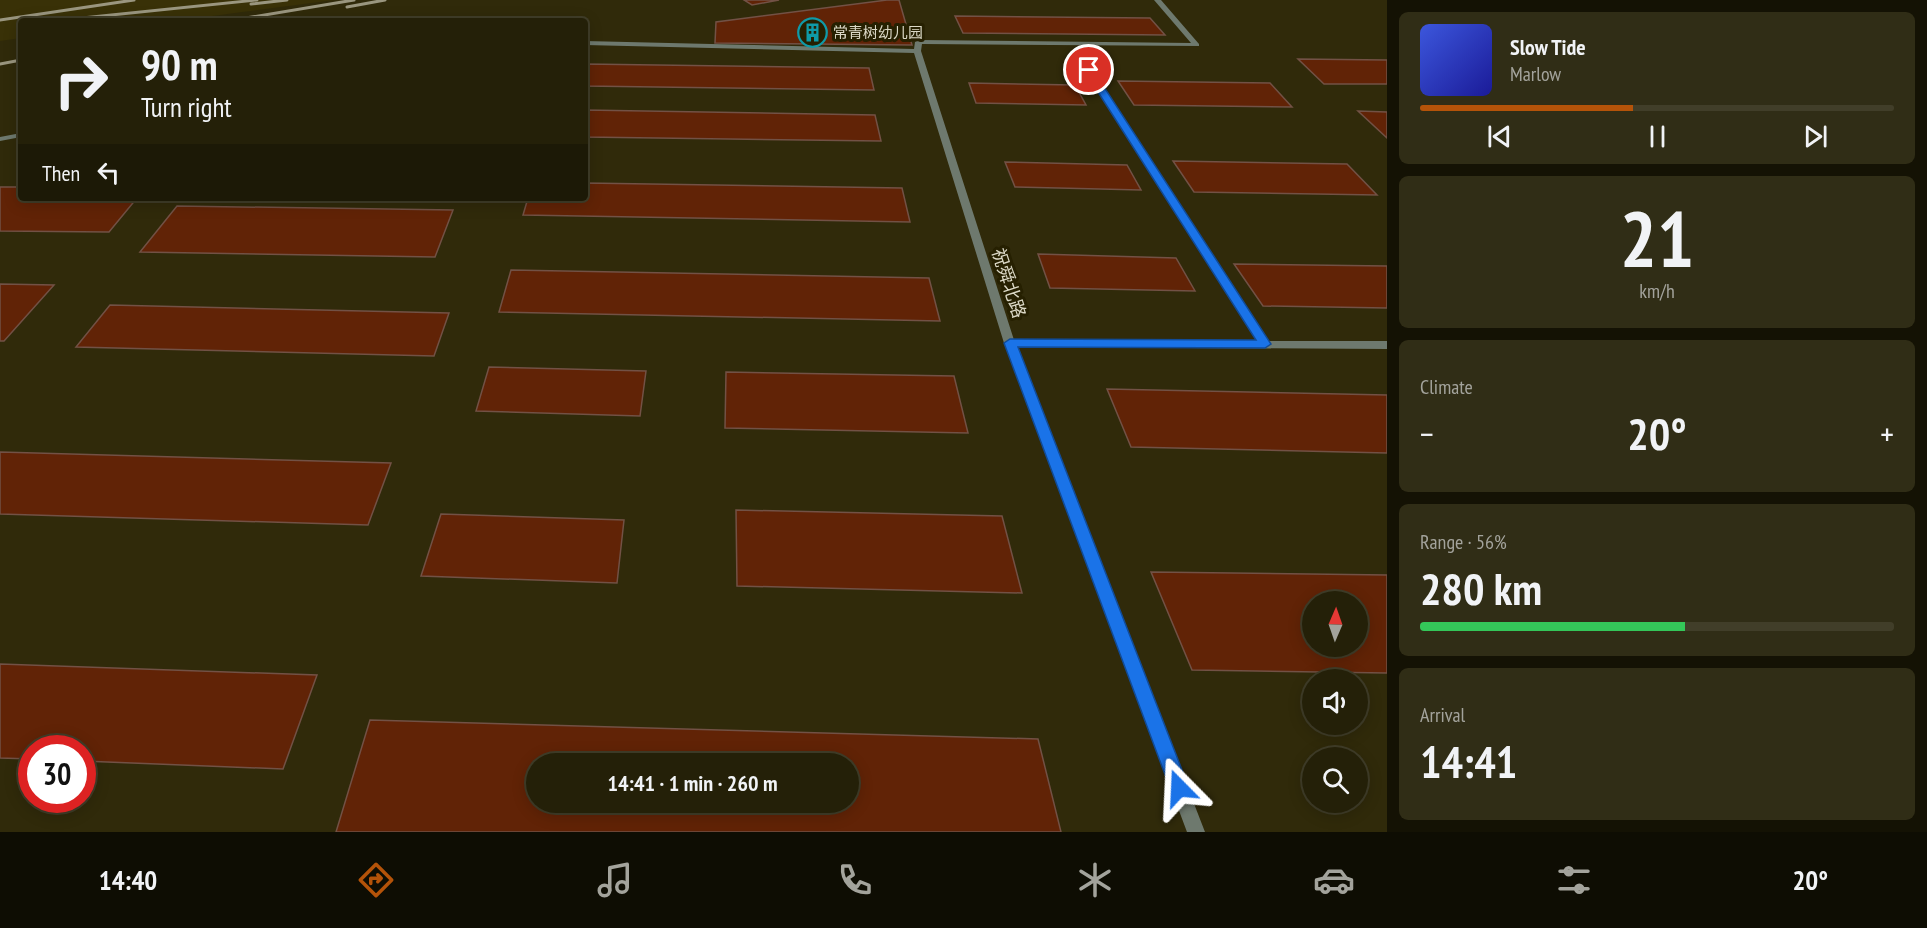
<!DOCTYPE html>
<html lang="en">
<head>
<meta charset="utf-8">
<style>
  body { margin:0; font-family:"PT Sans Narrow","Noto Sans SC",sans-serif; background:#302d16; color:#f1f3f6; height:100vh; display:flex; flex-direction:column; font-size:22px; white-space:nowrap }
  * { box-sizing:border-box; margin:0 }
  p { font-size:20px; color:#a3a39c }
  .icon { flex:none; width:33px; height:33px; fill:none; stroke:currentColor; stroke-width:2; stroke-linecap:round; stroke-linejoin:round }
  .map { position:relative; flex:1; overflow:hidden }
  .drawer { display:flex; flex-direction:column; gap:12px; padding:12px; background:#141204; width:540px }
  .drawer>* { flex:none }
  .top-card { position:absolute; left:18px; top:18px; width:570px; height:183px; border-radius:6px; box-shadow:0 3px 15px #0003,0 0 0 2px #413e29; background:#242008; color:#f1f3f6; overflow:hidden }
  .needle { width:39px; rotate:2deg }
  .tools { position:absolute; left:1302px; top:591px; display:grid; gap:12px }
  .tools a { display:grid; place-items:center; width:66px; height:66px; border-radius:50%; background:#242008; box-shadow:0 3px 15px #0003,0 0 0 2px #413e29; font-size:30px }
  .speed { position:absolute; left:18px; top:735px; display:flex; gap:12px; font-size:30px; font-weight:700; text-align:center }
  .speed>* { display:grid; place-content:center; width:78px; height:78px; border-radius:50%; background:#242008; box-shadow:0 3px 15px #0003,0 0 0 2px #413e29; line-height:1 }
  .speed .limit { border:9px solid #d22; background:#fff; color:#111 }
  .pin { position:absolute; display:grid; place-items:center; width:51px; height:51px; color:#fff; margin:-26px; border:3px solid #fff; border-radius:50%; box-shadow:0 2px 6px #0007 }
  .me { position:absolute; width:66px; margin:-33px; rotate:339deg; stroke-linejoin:round; filter:drop-shadow(0 0 4px #0008) }
  .turn { display:flex; align-items:center; gap:21px; height:126px; padding:0 24px; font-size:27px }
  .turn .icon { width:78px; height:78px; stroke-width:2.5 }
  .turn b { display:block; font-size:42px; line-height:51px }
  .then { display:flex; align-items:center; height:57px; padding:0 24px; background:#0003; gap:12px; font-size:22px }
  .big { font-size:45px; font-weight:700; line-height:1.1 }
  .drawer .card { flex:1; display:flex; flex-direction:column; justify-content:center; gap:9px; min-width:0; padding:0 21px; border-radius:9px; background:#302d16 }
  .drawer .dial { align-items:center; gap:0 }
  .dial b { font-size:78px; line-height:1 }
  .song { display:flex; align-items:center; gap:18px }
  .cover { width:72px; height:72px; border-radius:9px; background:linear-gradient(135deg,hsl(230 70% 55%),hsl(240 70% 35%)) }
  .played { height:6px; border-radius:3px; background:linear-gradient(90deg,#b45309 45%,#413e29 45%) }
  .keys { display:flex; justify-content:space-around; direction:ltr }
  .heat { display:flex; justify-content:space-between; align-items:center; font-size:33px; direction:ltr }
  .charge { height:9px; border-radius:4px; background:linear-gradient(90deg,#34c759 56%,#413e29 0) }
  .trip { position:absolute; left:526px; top:753px; width:333px; height:60px; border-radius:30px; background:#242008; box-shadow:0 3px 15px #0003,0 0 0 2px #413e29; font-weight:700; line-height:60px; text-align:center }
  .tab-bar { display:flex; height:96px; justify-content:space-around; align-items:center; background:#0e0d03; color:#a3a39c }
  .tab-bar .icon { width:42px; height:42px }
  .tab-bar .selected { color:#b45309 }
  .tab-bar b { font-size:27px; color:#f1f3f6 }
  main { display:flex; flex:1; min-height:0 }
  .map>svg:first-child { display:block }
  .built { fill:#393107 }
  .building { fill:#612306; stroke:#725145; stroke-width:1.5; fill-rule:evenodd }
  .lines { fill:none; stroke-linecap:round; stroke-linejoin:round }
  .street { fill:#6e796e; fill-rule:evenodd }
  .rail { stroke:#9a967f; stroke-width:3 }
  .route { fill:#1a73e8; stroke:#114b97; stroke-width:1.5 }
  .labels { text-anchor:middle; dominant-baseline:central; stroke-width:6; stroke-linejoin:round; paint-order:stroke }
  .far-poi-label { font-size:15px; fill:#dbd8c6; stroke:#262001; text-anchor:start }
  .street-label { font-size:18px; fill:#dbd8c6; stroke:#262001 }
</style>
</head>
<body>
<main>
<div class="map">
<svg width="1387" height="832" viewBox="0 0 1387 832">
  <rect width="100%" height="100%" fill="#302a0a"/>
  <polygon class="built" points="0,0 334,0 174,21 21,21 21,38 0,41"/>
  <g class="building">
    <polygon points="744,0 779,0 752,5"/>
    <polygon points="887,0 899,0 912,45 715,43 716,22"/>
    <polygon points="955,16 1150,18 1165,35 963,33"/>
    <polygon points="1298,59 1387,60 1387,84 1324,84"/>
    <polygon points="585,64 869,68 874,90 585,86"/>
    <polygon points="1118,81 1270,83 1292,107 1134,105"/>
    <polygon points="969,83 1075,85 1086,105 976,103"/>
    <polygon points="585,110 875,115 881,141 585,137"/>
    <polygon points="1358,111 1387,112 1387,138"/>
    <polygon points="1173,161 1347,164 1377,195 1194,192"/>
    <polygon points="1005,162 1127,165 1141,190 1015,187"/>
    <polygon points="585,183 902,188 910,222 523,215 528,198 585,198"/>
    <polygon points="0,187 21,187 21,198 137,198 109,232 0,231"/>
    <polygon points="177,206 453,210 435,257 140,252"/>
    <polygon points="1038,254 1176,258 1195,291 1050,288"/>
    <polygon points="1234,264 1387,266 1387,308 1263,306"/>
    <polygon points="511,270 929,278 940,321 499,312"/>
    <polygon points="0,284 54,285 4,341 0,341"/>
    <polygon points="110,305 449,313 434,356 76,347"/>
    <polygon points="489,367 646,371 640,416 476,411"/>
    <polygon points="726,372 954,376 968,433 725,428"/>
    <polygon points="1107,389 1387,395 1387,453 1131,447"/>
    <polygon points="0,452 391,463 368,525 0,514"/>
    <polygon points="736,510 1002,516 1022,593 737,586"/>
    <polygon points="441,514 624,520 617,583 421,576"/>
    <path d="M 1151,572 L 1387,575 L 1387,673 L 1192,670 ZM 1312,602 L 1358,602 L 1358,646 L 1312,646 Z"/>
    <polygon points="0,664 317,675 283,769 82,761 82,748 32,748 32,759 0,758"/>
    <path d="M 370,720 L 1038,739 L 1061,832 L 336,832 ZM 537,764 L 849,764 L 849,802 L 537,802 Z"/>
  </g>
  <g class="lines">
    <g class="street">
      <polygon points="1154,0 1161,0 1199,44 1199,46 922,44 921,51 1014,340 1257,341 1085,70 1089,68 1093,70 1268,341 1387,341 1387,349 1017,347 1205,832 1187,832 1004,343 914,53 585,45 585,41 914,49 915,42 919,40 1191,43"/>
      <polygon points="21,133 21,137 0,141 0,137"/>
    </g>
    <g class="rail">
      <polyline points="251,4 287,0"/>
      <polyline points="347,7 385,0"/>
      <polyline points="0,20 134,0"/>
      <polyline points="53,21 257,0"/>
      <polyline points="228,21 354,0"/>
      <polyline points="0,64 21,60"/>
    </g>
  </g>
  <polygon class="route" points="1089,68 1093,70 1271,344 1265,348 1018,347 1189,788 1186,794 1179,797 1172,794 1170,788 1004,343 1010,339 1256,340 1084,70"/>
  <defs>
    <symbol id="building-ring" viewBox="-11 -11 22 22"><circle r="9.5" fill="#262001" stroke="#0f9aa8" stroke-width="1.5"/><path d="M-4-6H4V6H1V3H-1V6H-4ZM-2.5-4.3h1.7v1.8h-1.7ZM.8-4.3h1.7v1.8H.8ZM-2.5-1h1.7V.8h-1.7ZM.8-1h1.7V.8H.8Z" fill="#0f9aa8"/></symbol>
  </defs>
  <g fill-rule="evenodd">
    <use href="#building-ring" x="796" y="16" width="33" height="33"/>
  </g>
  <g class="labels">
    <g class="far-poi-label">
      <text x="833" y="32">常青树幼儿园</text>
    </g>
    <g class="street-label">
      <text transform="translate(1009 283) rotate(72)">祝舜北路</text>
    </g>
  </g>
</svg>
<div class="tools">
<a><svg class="needle" viewBox="-14 -14 28 28"><path d="M0-13l5 13h-10z" fill="#e53935"/><path d="M0 13l5-13h-10z" fill="#a3a39c"/></svg></a>
<a><svg class="icon" aria-label="sound" viewBox="0 0 24 24"><path d="M4 9h4l5-4v14l-5-4H4zM17 9q2 3 0 6"/></svg></a>
<a><svg class="icon" aria-label="search" viewBox="0 0 24 24"><circle cx="10" cy="10" r="6"/><path d="M15 15l6 6"/></svg></a>
</div>
<div class="speed"><div class="limit">30</div></div>
<div class="pin" style="left:1089px;top:70px;background:#d93025"><svg class="icon" aria-label="arrive" viewBox="0 0 24 24"><path d="M6 21V4h12l-3 4 3 4H6"/></svg></div>
<svg class="me" style="left:1179px;top:788px" viewBox="-20 -20 40 40"><path d="M0-17L14 15 0 8-14 15z" fill="#1a73e8" stroke="#fff" stroke-width="4"/></svg>
<div class="trip">14:41 · 1 min · 260 m</div>
<div class="top-card">
<div class="turn"><svg class="icon" aria-label="right" viewBox="0 0 24 24"><path d="M7 20v-9h11M14 6l5 5-5 5"/></svg><div><b>90 m</b>Turn right</div></div>
<div class="then">Then<svg class="icon" aria-label="left" viewBox="0 0 24 24"><path d="M17 20v-9H6M10 6l-5 5 5 5"/></svg></div>
</div>
</div>
<section class="drawer">
<div class="card">
<div class="song"><i class="cover"></i><div><b>Slow Tide</b><p>Marlow</p></div></div>
<div class="played"></div>
<div class="keys"><svg class="icon" aria-label="previous" viewBox="0 0 24 24"><path d="M18 5L8 12l10 7zM5 5v14"/></svg><svg class="icon" aria-label="pause" viewBox="0 0 24 24"><path d="M8 5v14M16 5v14"/></svg><svg class="icon" aria-label="next" viewBox="0 0 24 24"><path d="M6 5l10 7-10 7zM19 5v14"/></svg></div>
</div>
<div class="card dial"><b>21</b><p>km/h</p></div>
<div class="card"><p>Climate</p>
<div class="heat"><a>−</a><b class="big">20°</b><a>+</a></div>
</div>
<div class="card"><p>Range · 56%</p><b class="big">280 km</b><div class="charge"></div></div>
<div class="card"><p>Arrival</p><b class="big">14:41</b></div>
</section>
</main>
<nav class="tab-bar">
<b>14:40</b>
<svg class="icon selected" aria-label="directions" viewBox="0 0 24 24"><path d="M12 3l9 9-9 9-9-9zM9 14v-3h6M13 9l2 2-2 2"/></svg>
<svg class="icon" aria-label="music" viewBox="0 0 24 24"><path d="M9 18V5l10-2v13"/><circle cx="6" cy="18" r="3"/><circle cx="16" cy="16" r="3"/></svg>
<svg class="icon" aria-label="phone" viewBox="0 0 24 24"><path d="M5 4h4l2 5-3 2q2 4 5 5l2-3 5 2v4C11 20 4 13 5 4z"/></svg>
<svg class="icon" aria-label="climate" viewBox="0 0 24 24"><path d="M12 3v18M4 7l16 10M4 17L20 7"/></svg>
<svg class="icon" aria-label="car" viewBox="0 0 24 24"><path d="M5 17H2v-5l4-1 3-4h7l3 4 3 1v5h-3M9 17h6M6 11h13"/><circle cx="7" cy="17" r="2"/><circle cx="17" cy="17" r="2"/></svg>
<svg class="icon" aria-label="filters" viewBox="0 0 24 24"><path d="M4 7h16M4 17h16"/><circle cx="9" cy="7" r="2"/><circle cx="15" cy="17" r="2"/></svg>
<b>20°</b>
</nav>
</body>
</html>
